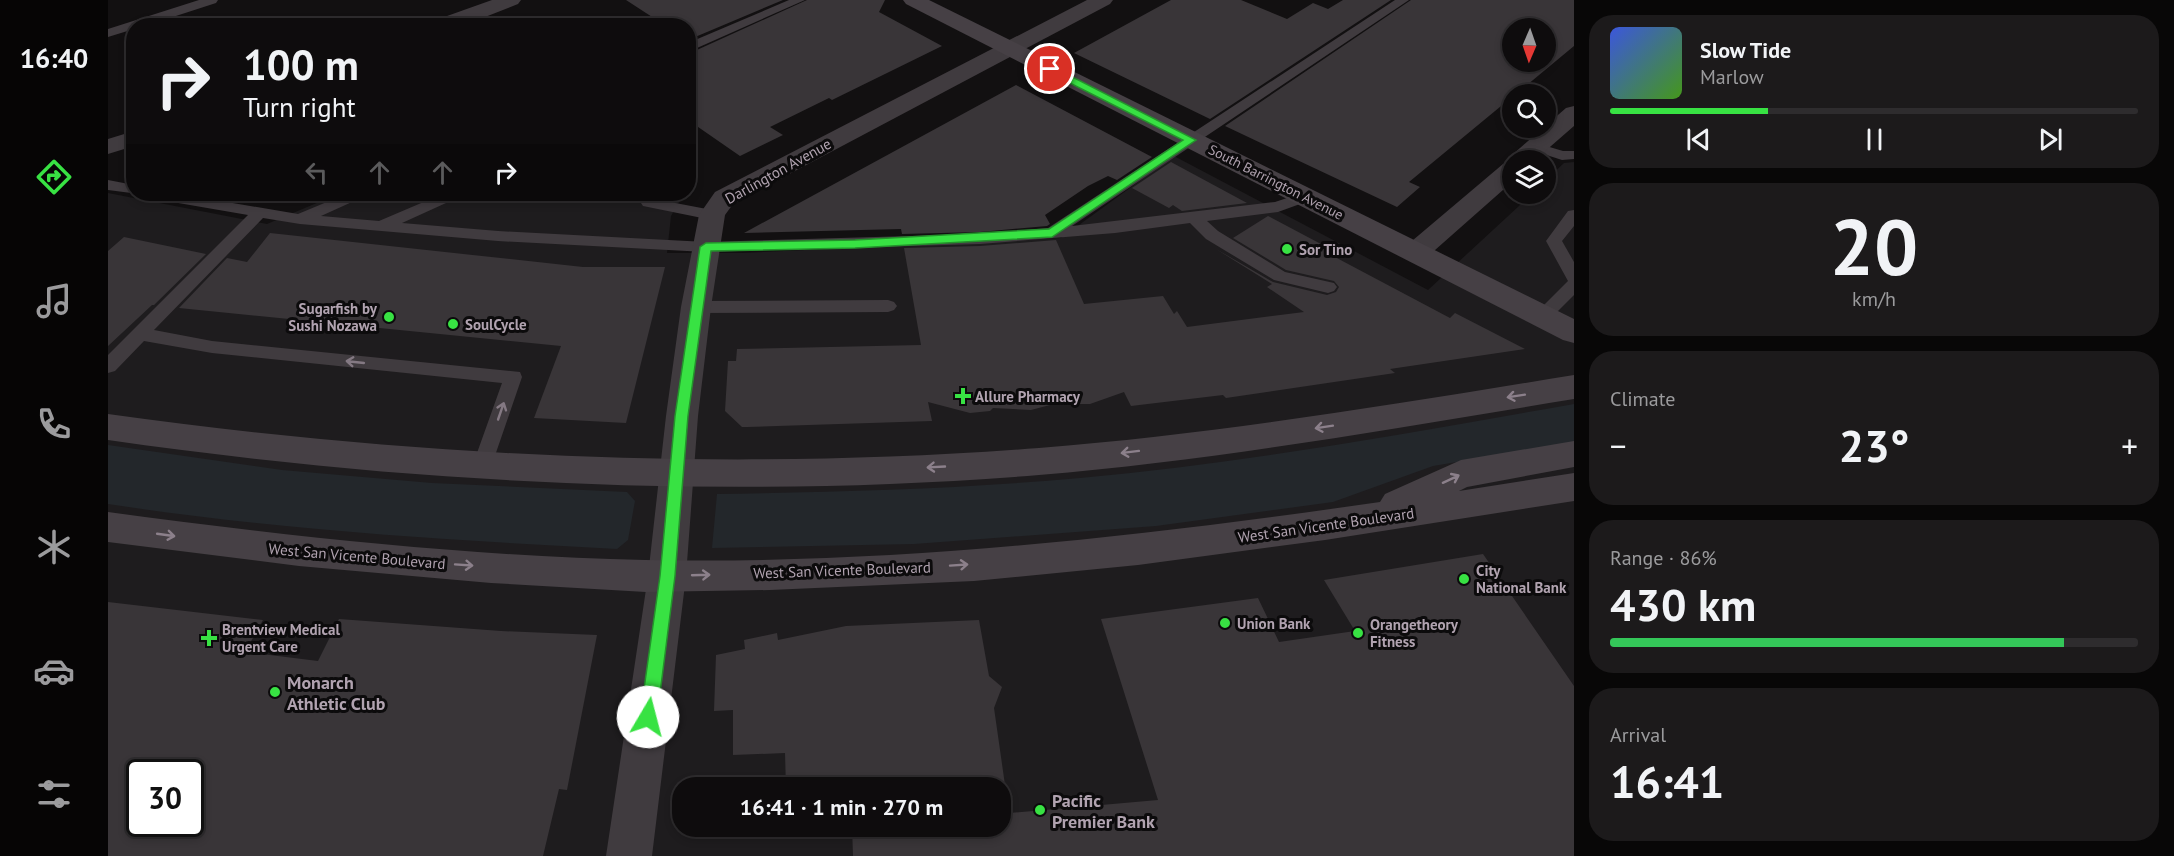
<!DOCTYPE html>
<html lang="en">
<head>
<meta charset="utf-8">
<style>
  body { margin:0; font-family:"PT Sans",sans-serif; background:#1c1a1b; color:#f1f3f6; height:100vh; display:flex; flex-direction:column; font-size:22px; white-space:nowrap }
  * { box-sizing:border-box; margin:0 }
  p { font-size:20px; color:#9b9b9d }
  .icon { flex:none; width:33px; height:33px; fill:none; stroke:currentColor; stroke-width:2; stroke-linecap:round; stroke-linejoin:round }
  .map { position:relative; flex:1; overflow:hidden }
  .panel { display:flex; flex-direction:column; gap:15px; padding:15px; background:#080707; width:600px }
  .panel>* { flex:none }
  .hud { position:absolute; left:18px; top:18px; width:570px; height:183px; border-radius:24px; box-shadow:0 3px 9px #0003,0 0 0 2px #2e2c2e; background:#0e0c0d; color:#f1f3f6; overflow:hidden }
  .needle { width:39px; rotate:182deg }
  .fabs { position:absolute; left:1394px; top:18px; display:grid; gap:12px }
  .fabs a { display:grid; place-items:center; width:54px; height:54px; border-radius:50%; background:#0e0c0d; box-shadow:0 3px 9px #0003,0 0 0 2px #2e2c2e; font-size:30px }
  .speed { position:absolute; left:18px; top:759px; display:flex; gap:12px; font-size:30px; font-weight:700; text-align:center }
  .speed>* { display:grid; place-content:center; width:78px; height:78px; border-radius:50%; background:#0e0c0d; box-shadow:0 3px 9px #0003,0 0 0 2px #2e2c2e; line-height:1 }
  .speed .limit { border:3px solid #111; border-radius:9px; background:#fff; color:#111 }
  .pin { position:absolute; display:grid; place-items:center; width:51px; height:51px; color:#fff; margin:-26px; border:3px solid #fff; border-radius:50%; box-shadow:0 2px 6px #0007 }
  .me { position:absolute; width:66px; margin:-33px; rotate:8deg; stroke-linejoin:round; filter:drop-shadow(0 0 4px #0008) }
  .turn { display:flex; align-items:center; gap:21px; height:126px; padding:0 18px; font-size:27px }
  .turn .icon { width:78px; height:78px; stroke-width:2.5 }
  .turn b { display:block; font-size:42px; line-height:51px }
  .lanes { display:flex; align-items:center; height:57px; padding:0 18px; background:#0003; justify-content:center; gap:30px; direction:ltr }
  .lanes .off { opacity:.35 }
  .big { font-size:45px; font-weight:800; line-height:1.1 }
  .panel .card { flex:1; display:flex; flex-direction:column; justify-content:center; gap:9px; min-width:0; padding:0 21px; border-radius:24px; background:#1c1a1b }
  .panel .dial { align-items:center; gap:0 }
  .dial b { font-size:78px; line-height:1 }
  .song { display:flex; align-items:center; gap:18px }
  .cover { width:72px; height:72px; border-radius:9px; background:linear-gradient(135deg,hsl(230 70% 55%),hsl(100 70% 35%)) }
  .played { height:6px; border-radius:3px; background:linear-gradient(90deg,#38e243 30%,#2e2c2e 30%) }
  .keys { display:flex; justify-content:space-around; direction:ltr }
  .heat { display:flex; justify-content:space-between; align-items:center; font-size:33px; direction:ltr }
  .charge { height:9px; border-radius:4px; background:linear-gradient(90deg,#34c759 86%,#2e2c2e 0) }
  .trip { position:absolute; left:564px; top:777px; width:339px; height:60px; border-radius:24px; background:#0e0c0d; box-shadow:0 3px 9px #0003,0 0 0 2px #2e2c2e; font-weight:800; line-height:60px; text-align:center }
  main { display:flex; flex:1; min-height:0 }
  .menu { display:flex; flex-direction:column; width:108px; justify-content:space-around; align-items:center; background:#060505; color:#9b9b9d }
  .menu .icon { width:42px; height:42px }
  .menu .on { color:#38e243 }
  .menu b { font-size:27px; color:#f1f3f6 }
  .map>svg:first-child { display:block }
  .built { fill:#1e1c1e; fill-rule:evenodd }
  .green { fill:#23272b }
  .building { fill:#393538; fill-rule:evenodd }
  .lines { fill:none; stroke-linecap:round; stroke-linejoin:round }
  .lane { fill:#403b3f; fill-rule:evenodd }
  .street { fill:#403b3f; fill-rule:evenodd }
  .secondary { fill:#464045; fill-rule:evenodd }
  .oneway { stroke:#847983 }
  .oneway2 { stroke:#8c808b }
  .route { fill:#38e243; stroke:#24932c; stroke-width:1.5 }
  .poi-dot { fill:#38e243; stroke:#0c0b0c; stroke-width:2 }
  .labels { text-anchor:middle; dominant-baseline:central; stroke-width:6; stroke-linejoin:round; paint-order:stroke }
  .far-street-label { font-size:14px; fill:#b1a3b0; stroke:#0c0b0c }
  .street-label { font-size:15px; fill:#b1a3b0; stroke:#0c0b0c }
  .poi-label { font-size:15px; font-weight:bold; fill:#b1a3b0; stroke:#0c0b0c; text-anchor:start }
  .near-poi-label { font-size:18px; font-weight:bold; fill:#b1a3b0; stroke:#0c0b0c; text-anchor:start }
</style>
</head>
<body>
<main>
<nav class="menu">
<b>16:40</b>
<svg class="icon on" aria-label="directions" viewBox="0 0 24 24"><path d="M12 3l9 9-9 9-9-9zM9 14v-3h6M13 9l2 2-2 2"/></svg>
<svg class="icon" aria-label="music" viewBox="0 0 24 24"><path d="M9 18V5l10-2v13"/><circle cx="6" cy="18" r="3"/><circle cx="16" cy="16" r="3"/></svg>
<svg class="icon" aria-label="phone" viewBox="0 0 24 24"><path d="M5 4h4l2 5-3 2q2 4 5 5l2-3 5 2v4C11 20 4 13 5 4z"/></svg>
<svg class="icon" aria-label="climate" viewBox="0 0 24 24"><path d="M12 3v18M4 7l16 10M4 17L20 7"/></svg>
<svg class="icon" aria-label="car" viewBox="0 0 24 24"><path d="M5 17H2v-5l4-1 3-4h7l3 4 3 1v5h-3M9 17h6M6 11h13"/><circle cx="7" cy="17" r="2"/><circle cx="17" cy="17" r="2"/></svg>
<svg class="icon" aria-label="filters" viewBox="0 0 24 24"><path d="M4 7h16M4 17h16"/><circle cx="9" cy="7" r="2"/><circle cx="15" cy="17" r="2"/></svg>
</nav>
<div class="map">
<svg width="1466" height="856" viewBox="0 0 1466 856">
  <rect width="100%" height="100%" fill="#121011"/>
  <path class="built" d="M 1066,156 L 1320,290 L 1424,194 L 1437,194 L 1437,181 L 1456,163 L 1466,162 L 1466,856 L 0,856 L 0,193 L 159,224 L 230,194 L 576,194 L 563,216 L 559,253 L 634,253 L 953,238 ZM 32,772 L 82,772 L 82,824 L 32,824 ZM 574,788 L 892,788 L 892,826 L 574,826 Z"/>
  <g class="green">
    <path d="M 1466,404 L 1466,442 L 1325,466 L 1225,502 L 1048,526 L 806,544 L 604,548 L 609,494 C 731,492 851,489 972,478 C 1138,463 1302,433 1466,404 Z"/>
    <path d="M 0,445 L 174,470 L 324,483 L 519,492 L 527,501 L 520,540 L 509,549 C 338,540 169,530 0,504 Z"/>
  </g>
  <g class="building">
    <polygon points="518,0 675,0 580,40 580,26 558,26"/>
    <polygon points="699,0 777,0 771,12 834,46 724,100 721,98 662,127 675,135 632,156 580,120 580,54"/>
    <polygon points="1063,0 1133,0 1179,19 1205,3 1220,9 1235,0 1283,0 1102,119 966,53"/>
    <path d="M 1303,0 L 1466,0 L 1466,46 L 1408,94 L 1404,94 L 1404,97 L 1301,182 L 1312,187 L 1289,207 L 1117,126 ZM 1404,28 L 1437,28 L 1437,62 L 1404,62 Z"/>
    <polygon points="908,85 1044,157 1009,180 1000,176 980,186 937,215 942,224 939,226 872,232 794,234 793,229 636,233"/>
    <polygon points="1063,162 1139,203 1074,211 1065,205 1061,208 1024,188"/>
    <polygon points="1160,216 1228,252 1225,256 1342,318 1347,313 1417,349 1282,369 1287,373 1118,398 1115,395 1023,406 1016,392 982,404 946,404 923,410 885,408 882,411 862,413 820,402 824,421 639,427 634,427 617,411 620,361 628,361 629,349 813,345 796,248 872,246 948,240 976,304 1055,296 1066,314 1069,311 1079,327 1196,312 1159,287 1164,284 1108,249 1165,282 1219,295 1228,292 1231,287 1226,281 1178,270 1125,238"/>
    <polygon points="162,233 475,267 557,267 518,423 426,418 453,346 71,308 119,258 139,262"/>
    <polygon points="16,237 98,254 46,305 44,305 0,346 0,251"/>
    <polygon points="1375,554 1466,686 1466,856 745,856 744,826 892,826 892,788 678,788 677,753 625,755 625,710 606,711 608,655 637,649 636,640 669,633 670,640 738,626 871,620 881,676 894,687 886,708 901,813 1050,800 993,619 1150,598 1171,642 1247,631 1216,580"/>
    <path d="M 0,602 L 155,620 L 137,652 L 210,661 L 231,619 L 393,631 L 489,635 L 459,790 L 451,789 L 435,856 L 0,856 ZM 32,772 L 82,772 L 82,824 L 32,824 Z"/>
  </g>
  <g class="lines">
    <g class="lane">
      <polygon points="91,0 110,0 108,3 37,26 26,26 26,29 0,37 0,29"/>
      <polygon points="681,0 697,0 580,52 580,43"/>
      <polygon points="1287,0 1301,0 964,226 1167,202 1197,192 1203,194 1205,197 1203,200 1170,212 1099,221 1110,231 1177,272 1226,283 1229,287 1226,291 1220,293 1166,280 1098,239 1082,223 1007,233 872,244 598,252 390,241 192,224 155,218 46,330 104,341 412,372 414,377 381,473 374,475 367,473 364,467 394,383 104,353 36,341 7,371 0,373 0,355 140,215 47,199 42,197 40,194 72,194 190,214 238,194 257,194 255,197 213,216 271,221 332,195 340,200 338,203 294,223 390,231 598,242 872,234 940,228"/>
      <polygon points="1428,143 1455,151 1466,151 1466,159 1454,160 1423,150 1421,147"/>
      <polygon points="0,180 26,185 26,194 31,194 0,190"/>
      <polygon points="541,198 604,210 612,215 604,220 535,206 533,203 535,200"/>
      <polygon points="1466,210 1466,226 1454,241 1466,262 1466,295 1441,320 1429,320 1426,316 1429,312 1460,281 1438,241 1460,211"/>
      <polygon points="780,300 786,302 789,306 786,310 780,312 588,313 582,311 579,307 582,303 588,301"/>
    </g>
    <g class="street">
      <polygon points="384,0 413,0 410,4 354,26 323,26 325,21"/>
      <polygon points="979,0 1005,0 1002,4 625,204 617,215 603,307 590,416 578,576 544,856 498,856 540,576 558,416 573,307 591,215 607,192"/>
      <polygon points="1466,106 1466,126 1427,160 1404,160 1404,182 1318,258 1308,261 1298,258 1294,252 1298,246 1395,164 1402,162 1400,160 1404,155 1458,108"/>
      <polygon points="26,131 26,146 0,154 0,139"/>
    </g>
    <g class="secondary">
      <polygon points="795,0 821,0 1466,319 1466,343 1455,340 798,4"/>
      <path d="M 1466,375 L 1466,399 C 1288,428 1111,460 931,475 C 621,500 307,484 0,440 L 0,414 C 307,457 621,472 931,448 C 1110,434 1288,404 1466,375 Z"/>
      <path d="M 1466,441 L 1466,467 L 1359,487 L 1351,491 L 1466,473 L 1466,501 L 1217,540 L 1030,565 L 866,581 L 662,590 L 538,592 L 383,583 L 191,566 L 0,542 L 0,512 C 178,536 358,556 537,560 C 783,565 1029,537 1272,502 L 1277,494 L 1353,460 Z"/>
    </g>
  </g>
  <defs><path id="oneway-shaft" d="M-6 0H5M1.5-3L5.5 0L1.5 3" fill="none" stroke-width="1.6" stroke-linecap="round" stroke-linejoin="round" transform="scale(1.5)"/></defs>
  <g class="oneway">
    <use href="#oneway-shaft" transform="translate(247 362) rotate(-174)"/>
    <use href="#oneway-shaft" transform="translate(393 411) rotate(-71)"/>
  </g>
  <g class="oneway2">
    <use href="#oneway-shaft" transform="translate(1408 396) rotate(171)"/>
    <use href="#oneway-shaft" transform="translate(1216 427) rotate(171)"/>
    <use href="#oneway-shaft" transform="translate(1022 452) rotate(173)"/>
    <use href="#oneway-shaft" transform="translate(828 467) rotate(177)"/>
    <use href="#oneway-shaft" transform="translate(1343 479) rotate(-25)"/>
    <use href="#oneway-shaft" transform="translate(58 535) rotate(8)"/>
    <use href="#oneway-shaft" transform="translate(356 565) rotate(4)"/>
    <use href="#oneway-shaft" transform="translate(851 565) rotate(-4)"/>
    <use href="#oneway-shaft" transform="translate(593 575) rotate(-2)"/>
  </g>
  <polygon class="route" points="938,67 945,67 1088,140 944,237 747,248 603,251 580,416 567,576 549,717 546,723 540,725 534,723 532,717 552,576 567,416 592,247 598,243 747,240 941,229 1075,140 938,71"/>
  <g class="poi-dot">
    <circle cx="1179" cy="249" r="6"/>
    <circle cx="281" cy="317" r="6"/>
    <circle cx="345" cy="324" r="6"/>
    <path d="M852 387h6v6h6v6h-6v6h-6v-6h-6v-6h6z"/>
    <circle cx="1356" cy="579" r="6"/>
    <circle cx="1117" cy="623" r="6"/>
    <circle cx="1250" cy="633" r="6"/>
    <path d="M98 629h6v6h6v6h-6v6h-6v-6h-6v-6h6z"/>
    <circle cx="167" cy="692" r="6"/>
    <circle cx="932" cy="810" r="6"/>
  </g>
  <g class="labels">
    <g class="far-street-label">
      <text transform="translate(1168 182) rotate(27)">South Barrington Avenue</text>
    </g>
    <g class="street-label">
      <text transform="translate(670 171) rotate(-29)">Darlington Avenue</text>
      <text transform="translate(1218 525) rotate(-8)">West San Vicente Boulevard</text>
      <text transform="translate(249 556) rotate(5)">West San Vicente Boulevard</text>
      <text transform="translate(734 570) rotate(-2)">West San Vicente Boulevard</text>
    </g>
    <g class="poi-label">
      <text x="1191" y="249">Sor Tino</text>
      <text x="269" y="308" text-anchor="end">Sugarfish by<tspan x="269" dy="17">Sushi Nozawa</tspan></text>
      <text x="357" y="324">SoulCycle</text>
      <text x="867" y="396">Allure Pharmacy</text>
      <text x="1368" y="570">City<tspan x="1368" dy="17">National Bank</tspan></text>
      <text x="1129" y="623">Union Bank</text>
      <text x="1262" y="624">Orangetheory<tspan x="1262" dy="17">Fitness</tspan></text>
      <text x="114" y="629">Brentview Medical<tspan x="114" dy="17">Urgent Care</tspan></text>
    </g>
    <g class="near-poi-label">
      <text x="179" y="682">Monarch<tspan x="179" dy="21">Athletic Club</tspan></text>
      <text x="944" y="800">Pacific<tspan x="944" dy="21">Premier Bank</tspan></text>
    </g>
  </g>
</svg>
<div class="fabs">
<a><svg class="needle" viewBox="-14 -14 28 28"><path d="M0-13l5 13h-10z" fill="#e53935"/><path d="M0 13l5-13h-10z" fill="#9b9b9d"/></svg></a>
<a><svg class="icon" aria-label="search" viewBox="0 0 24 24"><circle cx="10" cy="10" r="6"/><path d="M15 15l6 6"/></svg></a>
<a><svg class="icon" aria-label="layers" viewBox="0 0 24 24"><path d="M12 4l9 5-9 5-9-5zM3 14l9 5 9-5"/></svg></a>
</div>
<div class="speed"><div class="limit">30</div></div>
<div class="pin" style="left:942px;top:69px;background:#d93025"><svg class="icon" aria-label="arrive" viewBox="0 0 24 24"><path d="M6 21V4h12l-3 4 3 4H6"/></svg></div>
<svg class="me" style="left:540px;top:717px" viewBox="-20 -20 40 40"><circle r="19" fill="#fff"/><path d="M0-13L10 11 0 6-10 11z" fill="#38e243"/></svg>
<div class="trip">16:41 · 1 min · 270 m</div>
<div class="hud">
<div class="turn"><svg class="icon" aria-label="right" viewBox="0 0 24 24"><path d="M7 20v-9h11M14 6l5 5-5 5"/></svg><div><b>100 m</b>Turn right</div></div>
<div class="lanes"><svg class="icon off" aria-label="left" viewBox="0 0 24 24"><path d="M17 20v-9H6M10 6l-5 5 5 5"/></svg><svg class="icon off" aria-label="ahead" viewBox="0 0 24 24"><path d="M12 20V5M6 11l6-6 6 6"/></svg><svg class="icon off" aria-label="ahead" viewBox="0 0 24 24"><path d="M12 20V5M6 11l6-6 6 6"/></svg><svg class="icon" aria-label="right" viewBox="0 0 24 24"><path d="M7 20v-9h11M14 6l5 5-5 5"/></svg></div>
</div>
</div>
<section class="panel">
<div class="card">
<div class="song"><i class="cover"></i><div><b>Slow Tide</b><p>Marlow</p></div></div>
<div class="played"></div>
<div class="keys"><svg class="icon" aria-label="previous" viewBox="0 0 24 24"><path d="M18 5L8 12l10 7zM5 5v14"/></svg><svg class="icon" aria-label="pause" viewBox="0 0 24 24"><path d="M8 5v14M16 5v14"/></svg><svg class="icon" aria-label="next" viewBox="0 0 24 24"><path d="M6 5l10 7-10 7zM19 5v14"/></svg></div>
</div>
<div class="card dial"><b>20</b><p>km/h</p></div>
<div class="card"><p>Climate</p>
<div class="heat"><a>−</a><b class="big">23°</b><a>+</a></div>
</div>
<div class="card"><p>Range · 86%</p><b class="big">430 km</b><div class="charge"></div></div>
<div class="card"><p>Arrival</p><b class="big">16:41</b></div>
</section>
</main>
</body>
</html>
